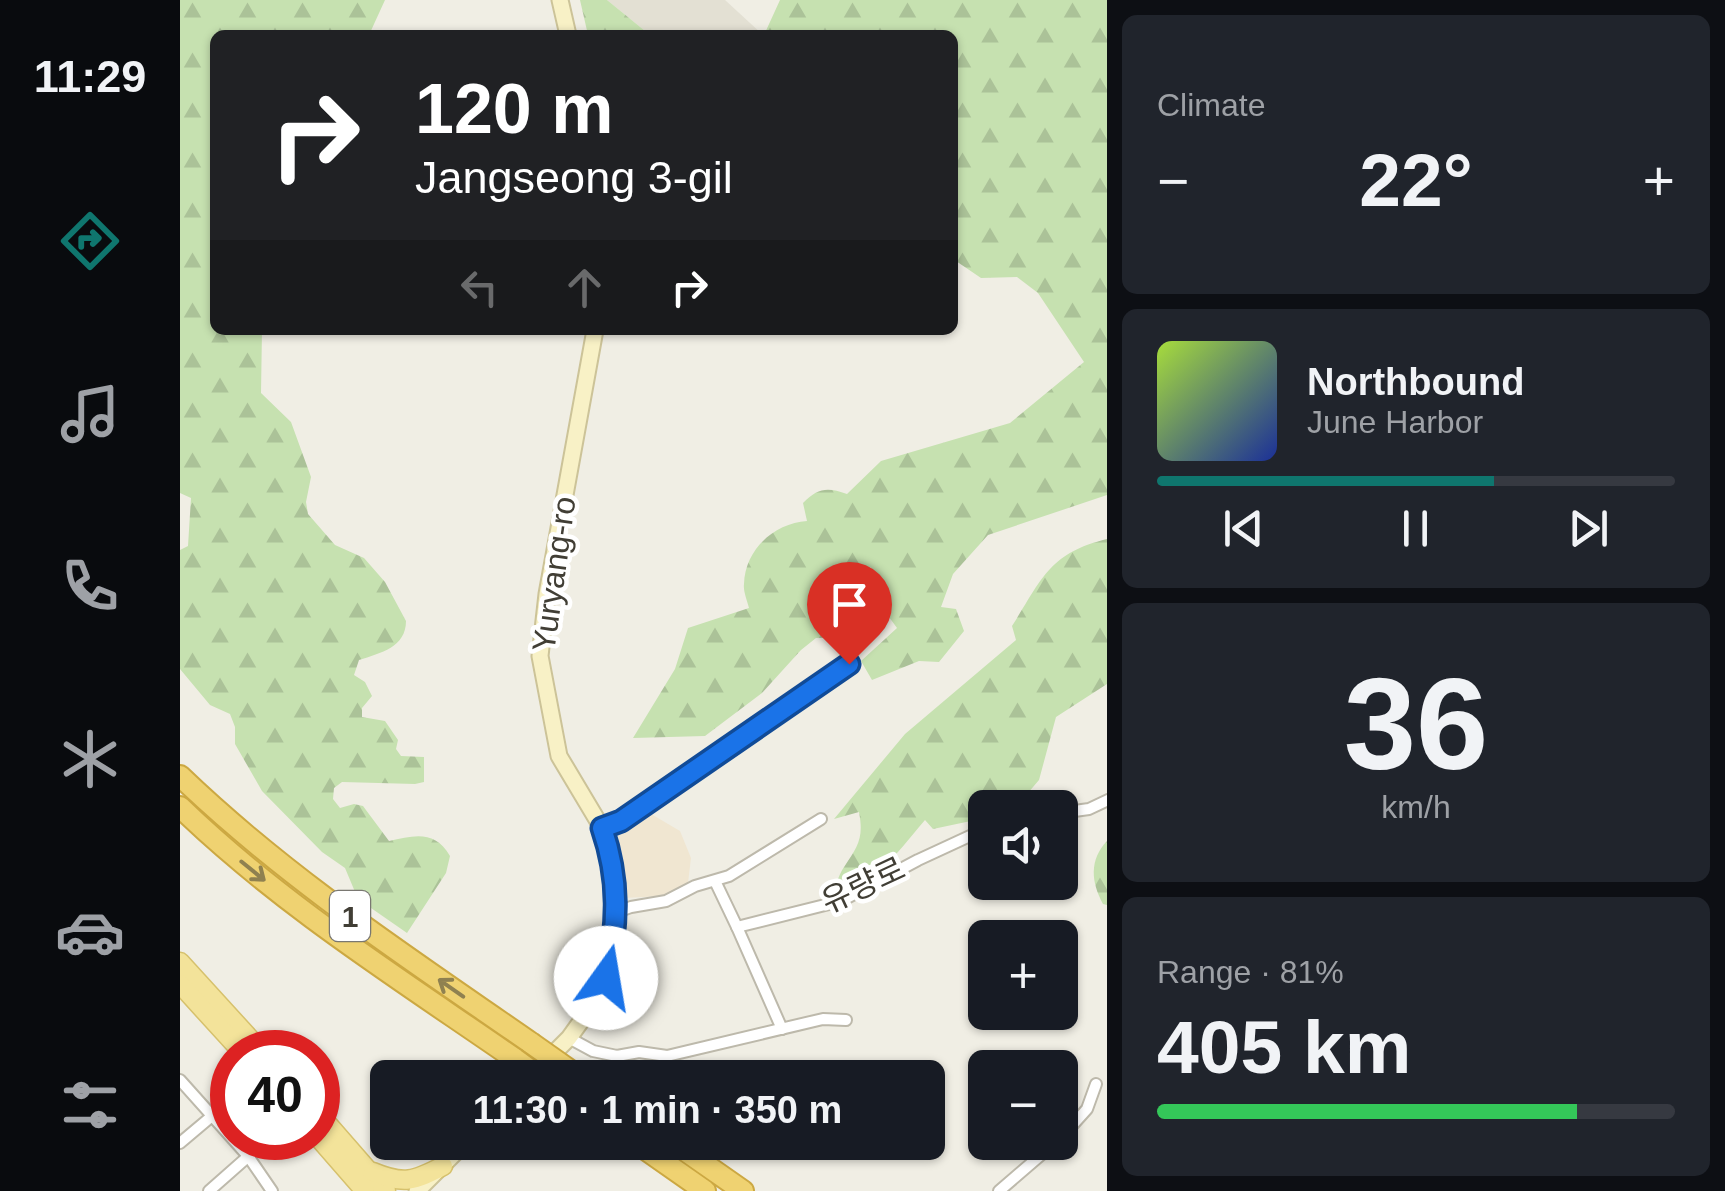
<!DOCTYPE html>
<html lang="en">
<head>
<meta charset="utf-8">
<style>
  body { margin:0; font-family:Helvetica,"Noto Sans KR",sans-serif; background:#20242c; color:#f1f3f6; height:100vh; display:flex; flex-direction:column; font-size:38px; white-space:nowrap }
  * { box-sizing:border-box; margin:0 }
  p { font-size:32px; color:#9ea1a6 }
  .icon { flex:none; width:55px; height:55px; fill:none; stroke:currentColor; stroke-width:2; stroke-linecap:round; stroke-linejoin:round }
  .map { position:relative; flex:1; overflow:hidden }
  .panel { display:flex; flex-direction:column; gap:15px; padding:15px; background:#0d0f14; width:618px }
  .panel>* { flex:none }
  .top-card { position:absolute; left:30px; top:30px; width:748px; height:305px; border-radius:15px; box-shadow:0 2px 8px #0004; background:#202124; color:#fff; overflow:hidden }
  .fabs { position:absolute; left:788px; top:790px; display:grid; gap:20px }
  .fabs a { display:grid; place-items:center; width:110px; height:110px; border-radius:15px; background:#171b24; box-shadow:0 2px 8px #0004; font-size:50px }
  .speed { position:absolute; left:30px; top:1030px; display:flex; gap:20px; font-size:50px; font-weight:700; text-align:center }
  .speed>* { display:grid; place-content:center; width:130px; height:130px; border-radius:50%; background:#171b24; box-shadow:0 2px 8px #0004; line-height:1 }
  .speed .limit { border:15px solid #d22; background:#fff; color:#111 }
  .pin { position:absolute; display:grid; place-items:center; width:85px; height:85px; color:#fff; margin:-102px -42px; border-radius:50% 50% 50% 0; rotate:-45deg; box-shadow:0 0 10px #0007 }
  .pin .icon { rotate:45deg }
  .me { position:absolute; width:110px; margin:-55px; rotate:13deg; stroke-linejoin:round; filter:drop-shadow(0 0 8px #0008) }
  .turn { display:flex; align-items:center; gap:35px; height:210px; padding:0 40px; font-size:45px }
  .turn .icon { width:130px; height:130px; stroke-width:2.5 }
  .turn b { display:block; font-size:70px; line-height:85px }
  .lanes { display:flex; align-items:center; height:95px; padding:0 40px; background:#0003; justify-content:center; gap:50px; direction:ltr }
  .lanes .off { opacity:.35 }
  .big { font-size:75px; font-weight:700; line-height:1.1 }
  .panel .tile { flex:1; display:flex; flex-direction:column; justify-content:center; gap:15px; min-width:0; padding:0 35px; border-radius:15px; background:#20242c }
  .panel .dial { align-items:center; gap:0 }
  .dial b { font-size:130px; line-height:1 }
  .song { display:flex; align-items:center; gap:30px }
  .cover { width:120px; height:120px; border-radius:15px; background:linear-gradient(135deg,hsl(80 70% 55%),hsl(230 70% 35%)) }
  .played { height:10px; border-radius:5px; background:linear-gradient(90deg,#0f766e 65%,#363941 65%) }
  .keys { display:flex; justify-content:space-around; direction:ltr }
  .heat { display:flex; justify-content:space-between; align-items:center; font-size:55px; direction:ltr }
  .charge { height:15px; border-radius:8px; background:linear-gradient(90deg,#34c759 81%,#363941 0) }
  .trip { position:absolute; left:190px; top:1060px; width:575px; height:100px; border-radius:15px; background:#171b24; box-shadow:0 2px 8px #0004; font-weight:700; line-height:100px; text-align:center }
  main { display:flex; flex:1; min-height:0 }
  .tab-bar { display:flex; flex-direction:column; width:180px; justify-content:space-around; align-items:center; background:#090b0e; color:#9ea1a6 }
  .tab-bar .icon { width:70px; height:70px }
  .tab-bar .current { color:#0f766e }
  .tab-bar b { font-size:45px; color:#f1f3f6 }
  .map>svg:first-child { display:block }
  .residential { fill:#e3e0d3 }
  .commercial { fill:#f0e6d1 }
  .forest { fill:url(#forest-firs) }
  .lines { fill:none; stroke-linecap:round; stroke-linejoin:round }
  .street-casing { stroke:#bdb9ab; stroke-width:14 }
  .secondary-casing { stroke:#ccc398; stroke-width:19 }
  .primary-casing { stroke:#d6c16c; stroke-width:21 }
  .highway-casing { stroke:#cca842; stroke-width:24 }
  .street { stroke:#fff; stroke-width:10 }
  .secondary { stroke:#f8f1c6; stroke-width:15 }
  .primary { stroke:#f3e39a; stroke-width:18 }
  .highway { stroke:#efd271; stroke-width:20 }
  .highway-bridge-casing { stroke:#cca842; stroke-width:24; stroke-linecap:butt }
  .highway-bridge { stroke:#efd271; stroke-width:20 }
  .oneway { stroke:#8f8150 }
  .route-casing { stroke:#114b97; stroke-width:25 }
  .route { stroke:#1a73e8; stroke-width:18 }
  .labels { text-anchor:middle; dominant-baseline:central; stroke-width:9; stroke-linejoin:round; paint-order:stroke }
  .shield { fill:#fff; stroke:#7a7872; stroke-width:2.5 }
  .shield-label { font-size:30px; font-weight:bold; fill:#413e35 }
  .street-label { font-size:32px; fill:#413e35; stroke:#fff }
</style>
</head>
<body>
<main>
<nav class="tab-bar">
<b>11:29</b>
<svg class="icon current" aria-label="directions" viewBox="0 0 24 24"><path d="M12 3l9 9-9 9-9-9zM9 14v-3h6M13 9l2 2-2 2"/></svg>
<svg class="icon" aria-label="music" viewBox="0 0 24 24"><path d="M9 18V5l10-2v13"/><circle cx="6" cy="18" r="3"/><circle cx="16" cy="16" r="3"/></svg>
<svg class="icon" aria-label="phone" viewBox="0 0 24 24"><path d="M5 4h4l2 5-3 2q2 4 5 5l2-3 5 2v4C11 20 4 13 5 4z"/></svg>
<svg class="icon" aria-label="climate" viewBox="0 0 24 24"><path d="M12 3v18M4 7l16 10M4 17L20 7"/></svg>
<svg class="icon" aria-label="car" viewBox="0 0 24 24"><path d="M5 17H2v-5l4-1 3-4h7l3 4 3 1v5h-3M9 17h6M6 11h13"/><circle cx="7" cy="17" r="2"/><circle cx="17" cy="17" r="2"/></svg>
<svg class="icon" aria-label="filters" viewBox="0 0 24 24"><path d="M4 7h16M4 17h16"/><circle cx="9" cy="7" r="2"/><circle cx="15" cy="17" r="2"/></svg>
</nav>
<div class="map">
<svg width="928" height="1191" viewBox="0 0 928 1191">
  <defs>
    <pattern id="forest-firs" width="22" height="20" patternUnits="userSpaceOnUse" patternTransform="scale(2.5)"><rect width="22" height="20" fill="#c6e1b0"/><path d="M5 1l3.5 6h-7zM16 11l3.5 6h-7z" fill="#abc298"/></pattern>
  </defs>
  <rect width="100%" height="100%" fill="#f0eee4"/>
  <polygon class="residential" points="427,0 545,0 583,35 470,35"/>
  <polygon class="commercial" points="466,811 500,831 511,858 508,883 484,896 443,898 436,829"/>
  <g class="forest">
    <path d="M 0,0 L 205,0 L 189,35 L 35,35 L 35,330 L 82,330 L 81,393 L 111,422 L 131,477 L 126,502 L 128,514 L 155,545 L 184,558 L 205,582 L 226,621 C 226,647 201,653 179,660 L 174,675 L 185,682 L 192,696 L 182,708 L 182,717 L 205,721 L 218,740 L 216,749 L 221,756 L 244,757 L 244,782 L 235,784 L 162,782 L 154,788 L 153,799 L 160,808 L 174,804 L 183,806 L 209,841 C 235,835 255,830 270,856 L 266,873 L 227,933 L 178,899 L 165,868 L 142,852 L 82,791 L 55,744 L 55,727 L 50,714 L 30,705 L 0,669 L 0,550 L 8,546 L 11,498 L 0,493 Z"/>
    <polygon points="400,0 427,0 470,35 408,35"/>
    <path d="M 600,0 L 927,0 L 927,495 L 808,535 L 773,574 L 761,607 L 776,609 L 784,631 L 759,662 L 739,661 L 692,680 L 681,661 L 717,628 L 709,617 L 702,578 L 690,567 L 683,637 L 636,638 L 621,650 L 582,693 L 525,736 L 453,738 L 495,669 L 508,628 L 569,608 C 567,600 563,591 564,584 C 565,549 595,523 627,521 L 623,503 C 638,488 647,487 667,494 L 701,461 L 830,423 L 904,362 L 858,293 L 837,277 L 801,278 L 773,259 L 772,35 L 584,35 Z"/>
    <path d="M 927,539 L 927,684 L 876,717 L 859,780 L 836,807 L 805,808 L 805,818 L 753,829 L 745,820 C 712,859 700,879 651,898 C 655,888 658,876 664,867 C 678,846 684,838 679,812 L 654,819 L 725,734 L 836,640 L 832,626 C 862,579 869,553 927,539 Z"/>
    <path d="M 927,841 L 927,905 L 923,904 C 911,882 909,860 927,841 Z"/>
  </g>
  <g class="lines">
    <defs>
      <g id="street">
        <polyline points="880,813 909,809 928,800"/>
        <polyline points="422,828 441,821 669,663"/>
        <polyline points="535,881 557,927 661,901 738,860 805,829"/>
        <polyline points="437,912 451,907 486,901 515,886 549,876 641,819"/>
        <polyline points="557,927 602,1029"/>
        <polyline points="389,1038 413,1051 437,1056 459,1052 487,1056 643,1019 666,1020"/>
        <polyline points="0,1080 68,1156 92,1191"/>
        <polyline points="880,1139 907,1109 916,1084"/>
        <polyline points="0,1143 32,1116"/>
        <polyline points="29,1191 89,1138"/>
        <polyline points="819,1191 876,1142"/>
      </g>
      <g id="secondary">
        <polyline points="380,0 388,35"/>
        <polyline points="364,1063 389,1038 417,999 426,978 437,927 436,880 429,847 422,828 379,756 360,656 367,594 415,330"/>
        <polyline points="237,1191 286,1142"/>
      </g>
      <g id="primary">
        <polyline points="0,962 82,1052"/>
        <polyline points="0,984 62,1052"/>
        <polyline points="138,1113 206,1191"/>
        <polyline points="138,1137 185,1191"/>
        <path d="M 193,1172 C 224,1185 234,1181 263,1166"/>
      </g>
      <g id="highway">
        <path d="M 0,776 C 106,878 230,959 351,1043"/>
        <path d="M 0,807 C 100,904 221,980 335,1059"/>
        <polyline points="455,1142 525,1191"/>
        <polyline points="493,1142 563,1191"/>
      </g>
    </defs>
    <use href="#street" class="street-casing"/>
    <use href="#secondary" class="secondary-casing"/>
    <use href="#primary" class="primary-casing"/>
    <use href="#highway" class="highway-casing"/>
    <use href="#street" class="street"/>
    <use href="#secondary" class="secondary"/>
    <use href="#primary" class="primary"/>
    <use href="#highway" class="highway"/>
    <defs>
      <g id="highway-bridge">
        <polyline points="351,1043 395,1074"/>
        <polyline points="335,1059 361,1078"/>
      </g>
    </defs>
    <use href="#highway-bridge" class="highway-bridge-casing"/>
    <use href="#highway-bridge" class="highway-bridge"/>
  </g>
  <defs><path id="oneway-shaft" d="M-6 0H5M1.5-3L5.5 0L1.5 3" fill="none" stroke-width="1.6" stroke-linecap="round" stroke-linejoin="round" transform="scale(2.5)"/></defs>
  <g class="oneway">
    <use href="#oneway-shaft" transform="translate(73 871) rotate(39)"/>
    <use href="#oneway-shaft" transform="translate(271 988) rotate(-145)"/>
  </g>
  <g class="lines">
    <defs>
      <path id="route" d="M 426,978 C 438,926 440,880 422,828 L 441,821 L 669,664"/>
    </defs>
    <use href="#route" class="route-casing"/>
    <use href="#route" class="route"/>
  </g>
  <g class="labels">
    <rect class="shield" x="150" y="891" width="40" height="50" rx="8"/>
    <g class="shield-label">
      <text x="170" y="916">1</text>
    </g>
    <g class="street-label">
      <text transform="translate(374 574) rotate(-82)">Yuryang-ro</text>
      <text transform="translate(683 885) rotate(-25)">유량로</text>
    </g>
  </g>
</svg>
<div class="fabs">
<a><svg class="icon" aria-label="sound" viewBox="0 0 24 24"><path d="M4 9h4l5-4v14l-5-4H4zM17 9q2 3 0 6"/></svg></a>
<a>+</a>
<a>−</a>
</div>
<div class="speed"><div class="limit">40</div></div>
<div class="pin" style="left:669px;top:664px;background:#d93025"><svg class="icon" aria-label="arrive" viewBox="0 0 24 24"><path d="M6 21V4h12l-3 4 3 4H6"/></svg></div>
<svg class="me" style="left:426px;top:978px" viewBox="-20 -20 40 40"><circle r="19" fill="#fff"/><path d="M0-13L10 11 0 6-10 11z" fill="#1a73e8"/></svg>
<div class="trip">11:30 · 1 min · 350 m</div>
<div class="top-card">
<div class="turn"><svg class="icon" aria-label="right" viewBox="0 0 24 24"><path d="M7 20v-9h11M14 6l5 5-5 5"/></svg><div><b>120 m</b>Jangseong 3-gil</div></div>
<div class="lanes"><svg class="icon off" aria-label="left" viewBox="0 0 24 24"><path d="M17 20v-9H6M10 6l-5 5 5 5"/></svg><svg class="icon off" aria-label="ahead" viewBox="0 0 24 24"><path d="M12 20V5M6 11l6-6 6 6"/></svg><svg class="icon" aria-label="right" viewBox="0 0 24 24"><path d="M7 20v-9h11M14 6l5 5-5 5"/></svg></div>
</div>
</div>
<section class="panel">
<div class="tile"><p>Climate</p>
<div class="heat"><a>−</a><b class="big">22°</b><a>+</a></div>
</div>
<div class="tile">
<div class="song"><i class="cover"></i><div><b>Northbound</b><p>June Harbor</p></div></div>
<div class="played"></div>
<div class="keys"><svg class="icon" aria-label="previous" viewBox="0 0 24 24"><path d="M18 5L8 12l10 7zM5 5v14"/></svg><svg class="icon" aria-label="pause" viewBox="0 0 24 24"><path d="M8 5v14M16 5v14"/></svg><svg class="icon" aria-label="next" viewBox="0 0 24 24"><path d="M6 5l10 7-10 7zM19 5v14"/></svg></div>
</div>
<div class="tile dial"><b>36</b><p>km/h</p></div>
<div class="tile"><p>Range · 81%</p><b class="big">405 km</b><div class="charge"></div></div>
</section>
</main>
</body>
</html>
